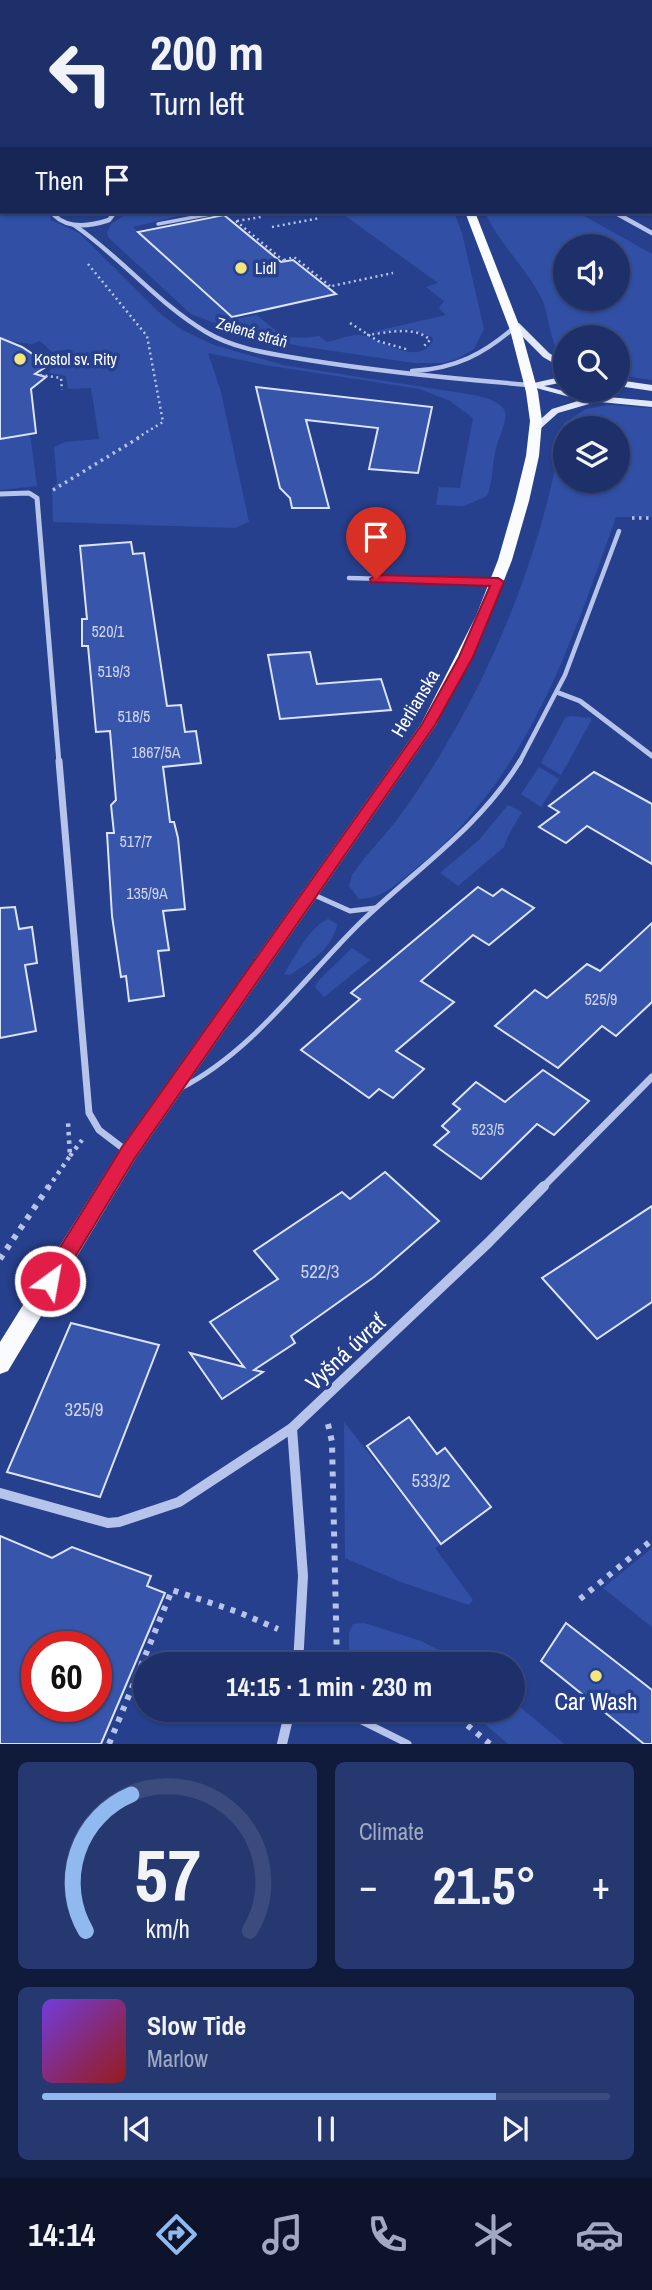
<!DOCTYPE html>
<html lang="en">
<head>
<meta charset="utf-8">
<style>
  body { margin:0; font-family:"Archivo Narrow",sans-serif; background:#253870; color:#f1f3f6; height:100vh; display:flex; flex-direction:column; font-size:26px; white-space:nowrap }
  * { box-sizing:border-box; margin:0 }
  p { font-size:23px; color:#a0a9c1 }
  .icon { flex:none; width:38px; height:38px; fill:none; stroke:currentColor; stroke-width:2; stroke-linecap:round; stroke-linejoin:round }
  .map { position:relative; height:1744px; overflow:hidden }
  .drawer { display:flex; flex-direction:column; gap:18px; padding:18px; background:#101a3a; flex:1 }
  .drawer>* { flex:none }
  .hud { position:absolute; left:0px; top:0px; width:653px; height:214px; box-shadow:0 2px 5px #0004,0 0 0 2px #3b4b7e; background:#1d306a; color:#f1f3f6; overflow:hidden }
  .controls { position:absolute; left:553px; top:234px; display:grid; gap:14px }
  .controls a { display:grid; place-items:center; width:77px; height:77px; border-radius:50%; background:#1d306a; box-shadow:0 2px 5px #0004,0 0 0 2px #3b4b7e; font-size:35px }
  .speed { position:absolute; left:21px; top:1631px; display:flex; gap:14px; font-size:35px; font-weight:700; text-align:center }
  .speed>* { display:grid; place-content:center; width:91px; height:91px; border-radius:50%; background:#1d306a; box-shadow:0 2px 5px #0004,0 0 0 2px #3b4b7e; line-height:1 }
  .speed .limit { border:10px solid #d22; background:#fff; color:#111 }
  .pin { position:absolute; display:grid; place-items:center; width:60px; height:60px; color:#fff; margin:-72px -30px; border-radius:50% 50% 50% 0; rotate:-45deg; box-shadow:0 0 7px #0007 }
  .pin .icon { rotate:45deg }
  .me { position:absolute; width:77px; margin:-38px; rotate:32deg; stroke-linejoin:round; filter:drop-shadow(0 0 5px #0008) }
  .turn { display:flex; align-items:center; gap:24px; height:147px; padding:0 35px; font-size:32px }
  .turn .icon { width:91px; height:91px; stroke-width:2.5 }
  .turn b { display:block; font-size:49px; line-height:60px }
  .then { display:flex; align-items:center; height:66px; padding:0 35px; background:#0003; gap:14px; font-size:26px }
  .big { font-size:52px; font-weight:700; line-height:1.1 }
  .drawer .tile { flex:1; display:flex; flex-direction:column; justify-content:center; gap:10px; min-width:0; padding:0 24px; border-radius:10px; background:#253870 }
  .drawer .dial { align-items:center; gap:0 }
  .dial svg { height:182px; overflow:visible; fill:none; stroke:#3b4b7e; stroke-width:7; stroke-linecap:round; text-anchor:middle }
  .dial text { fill:#f1f3f6; stroke:none }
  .song { display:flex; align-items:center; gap:21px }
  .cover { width:84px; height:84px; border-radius:10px; background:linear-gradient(135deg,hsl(260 70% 55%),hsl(0 70% 35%)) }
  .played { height:7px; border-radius:4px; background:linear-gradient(90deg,#90b9f0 80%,#3b4b7e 80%) }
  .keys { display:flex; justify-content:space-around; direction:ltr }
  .heat { display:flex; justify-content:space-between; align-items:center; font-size:38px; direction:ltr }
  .drawer .tiles { flex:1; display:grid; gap:18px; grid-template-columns:1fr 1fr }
  .tile:last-child { grid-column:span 2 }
  .trip { position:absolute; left:133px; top:1652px; width:392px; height:70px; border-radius:35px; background:#1d306a; box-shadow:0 2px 5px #0004,0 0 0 2px #3b4b7e; font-weight:700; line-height:70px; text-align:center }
  .dock { display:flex; height:112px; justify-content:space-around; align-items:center; background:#0c132a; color:#a0a9c1 }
  .dock .icon { width:49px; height:49px }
  .dock .on { color:#90b9f0 }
  .dock b { font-size:32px; color:#f1f3f6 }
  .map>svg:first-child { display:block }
  .green { fill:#3150a5; fill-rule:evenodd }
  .building { fill:#3755aa; stroke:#dbe3f8; stroke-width:2; fill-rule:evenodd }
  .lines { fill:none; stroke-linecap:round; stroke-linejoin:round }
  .path-far4 { stroke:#b6c4eb; stroke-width:2; stroke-dasharray:2 2.5; stroke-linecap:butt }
  .path-far3 { stroke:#b6c4eb; stroke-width:2.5; stroke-dasharray:2 3.5; stroke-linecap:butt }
  .path-far2 { stroke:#b6c4eb; stroke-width:3.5; stroke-dasharray:2.5 4.5; stroke-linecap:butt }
  .path-far1 { stroke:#b6c4eb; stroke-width:4.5; stroke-dasharray:3.5 5; stroke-linecap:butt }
  .path { stroke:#b6c4eb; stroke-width:6; stroke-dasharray:5 7; stroke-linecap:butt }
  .lane-far4 { stroke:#b6c4eb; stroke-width:2.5 }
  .lane-far3 { stroke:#b6c4eb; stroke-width:3.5 }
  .lane-far2 { stroke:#b6c4eb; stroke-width:4.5 }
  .lane-far1 { stroke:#b6c4eb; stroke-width:5 }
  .lane { stroke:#b6c4eb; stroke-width:7 }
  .street-far4 { stroke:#b6c4eb; stroke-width:3.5 }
  .street-far3 { stroke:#b6c4eb; stroke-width:4.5 }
  .street-far2 { stroke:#b6c4eb; stroke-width:5 }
  .street-far1 { stroke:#b6c4eb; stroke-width:7 }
  .street { stroke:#b6c4eb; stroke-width:10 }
  .secondary { fill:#e1e7f9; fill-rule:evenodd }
  .primary { fill:#fafbff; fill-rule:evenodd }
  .route { fill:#e11d48; stroke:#92132f; stroke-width:2 }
  .poi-dot { fill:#f3e77b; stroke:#27408d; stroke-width:2.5 }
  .labels { text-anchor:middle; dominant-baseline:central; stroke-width:7; stroke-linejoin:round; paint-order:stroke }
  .far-poi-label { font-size:16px; fill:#fff; stroke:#27408d; text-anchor:start }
  .far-street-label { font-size:16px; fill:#fff; stroke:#27408d }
  .number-label { font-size:16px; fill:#cdd4ea }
  .street-label { font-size:19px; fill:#fff; stroke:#27408d }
  .near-number-label { font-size:19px; fill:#cdd4ea }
  .near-street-label { font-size:23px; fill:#fff; stroke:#27408d }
  .near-poi-label { font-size:23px; fill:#fff; stroke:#27408d }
</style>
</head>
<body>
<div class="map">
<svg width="652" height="1744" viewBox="0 0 652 1744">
  <rect width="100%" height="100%" fill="#27408d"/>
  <g class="green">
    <polygon points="0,0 357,0 358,2 2,2 2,79"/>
    <path d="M 0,187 L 2,212 L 49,212 L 51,220 L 79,233 L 162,315 L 182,330 L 214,345 L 283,365 L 474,395 C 522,406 503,419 495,452 C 492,466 493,482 487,496 L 464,506 L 436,505 L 439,487 L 460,488 L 473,418 L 450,401 L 420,389 L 265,365 L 208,353 L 221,392 L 249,522 L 235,528 L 53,522 L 52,489 L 57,483 L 54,447 L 65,442 L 99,439 L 91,388 L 68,389 L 66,376 L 49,373 L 54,364 L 71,364 L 69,349 L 52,352 L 40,341 L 32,344 L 0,340 Z"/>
    <path d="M 130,212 L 195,212 L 133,227 L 234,319 L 257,315 C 281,336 287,341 319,336 L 327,342 C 337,340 351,334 360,335 C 381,338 416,368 433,341 L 432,337 L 411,329 L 368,333 L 446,315 L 439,308 L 444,301 L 426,287 L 438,283 L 340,212 L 454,212 L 462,233 L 484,329 L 474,349 L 457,359 L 442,363 L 414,363 L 300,346 L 251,336 L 228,328 L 191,314 L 109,238 L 107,233 L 111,224 Z"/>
    <path d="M 485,212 L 577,212 L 652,254 L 652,380 L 618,375 L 618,338 L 565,338 L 565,359 C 549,346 550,317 542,299 C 526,267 499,244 485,212 ZM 565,247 L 618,247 L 618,299 L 565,299 Z"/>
    <path d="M 607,405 L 652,408 L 652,517 L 616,517 C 570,646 527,781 414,870 C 397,883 382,899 359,899 L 349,886 L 352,875 C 367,853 387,834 402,813 C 484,698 541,562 564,423 L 586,409 ZM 565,429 L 618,429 L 618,481 L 565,481 Z"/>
    <polygon points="30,434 37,486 0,490 0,439"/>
    <polygon points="570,716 591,718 591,721 561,775 541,763 565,718"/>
    <polygon points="539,767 559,779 541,807 521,794"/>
    <polygon points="508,805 522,812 508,836 504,847 458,886 440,873 479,840"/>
    <path d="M 328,919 L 337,924 C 333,949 309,962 290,975 L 284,974 C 296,956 308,928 328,919 Z"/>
    <polygon points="352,948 370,960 324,997 315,987 318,981"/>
    <polygon points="344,1422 441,1544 435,1548 473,1600 469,1605 401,1582 345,1558"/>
    <polygon points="652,1548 652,1627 603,1588"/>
    <path d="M 364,1623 L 421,1641 L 466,1664 C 435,1664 375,1672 349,1654 L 349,1633 L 353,1624 Z"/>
    <polygon points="513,1701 562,1742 564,1744 508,1744 469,1710 513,1710"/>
  </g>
  <g class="building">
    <polygon points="224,215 281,262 293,260 336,294 232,317 138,232"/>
    <polygon points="0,338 22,347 49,365 35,374 46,377 31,389 36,433 0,439"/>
    <polygon points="256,387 432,407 418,473 369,469 378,428 306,420 329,508 292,508 290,498 280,488"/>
    <polygon points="131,542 133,554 144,553 167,706 181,705 185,732 196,731 201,763 163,767 170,822 174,822 178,838 185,909 163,911 169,950 158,951 164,996 129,1001 126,976 121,977 112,916 107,833 114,833 111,805 116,800 110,731 96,732 88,646 82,646 82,619 87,619 80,546"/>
    <polygon points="310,652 317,684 381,679 391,710 280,719 268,655"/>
    <polygon points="594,772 652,804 652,864 587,826 566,843 539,827 559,812 549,806"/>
    <polygon points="478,887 493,896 502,889 534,908 489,945 473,935 421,981 454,1002 396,1051 424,1069 393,1098 379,1089 369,1098 301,1050 360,999 351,993"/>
    <polygon points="15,907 19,929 32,927 37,963 25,965 36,1031 0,1038 0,908"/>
    <polygon points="652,923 652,1002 616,1036 602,1026 558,1068 495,1026 535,990 547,998 587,964 600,971"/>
    <polygon points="543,1070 589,1101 554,1135 537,1124 481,1179 434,1145 449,1132 442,1126 460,1109 453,1104 476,1082 505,1102"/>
    <polygon points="385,1172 439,1221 374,1277 291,1336 295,1343 254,1370 263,1372 222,1399 190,1353 244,1367 210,1322 278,1279 254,1251 342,1192 350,1199"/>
    <polygon points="652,1206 652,1302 597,1339 542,1278"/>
    <polygon points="71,1323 159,1345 100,1497 7,1472"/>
    <polygon points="409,1417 437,1454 445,1448 491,1507 441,1544 367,1446"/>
    <path d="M 0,1536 L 52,1558 L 72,1547 L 151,1576 L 147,1586 L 165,1593 L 101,1744 L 0,1744 ZM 37,1647 L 96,1647 L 96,1706 L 37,1706 Z"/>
    <polygon points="566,1623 652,1690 652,1744 644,1744 541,1661"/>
  </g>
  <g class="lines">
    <g class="path-far4">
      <polyline points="130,0 132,2"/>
      <polyline points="9,2 12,0"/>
      <polyline points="0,9 2,7"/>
      <polyline points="0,22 2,24"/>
    </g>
    <g class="path-far3">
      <polyline points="236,221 285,262"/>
      <polyline points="237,221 261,217"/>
      <polyline points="272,227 320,218"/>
      <polyline points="284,260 294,257 330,286"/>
      <polyline points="88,264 147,336 163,422 137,438"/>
      <polyline points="327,287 393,273"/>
      <polyline points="350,323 378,341 409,350"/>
      <path d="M 367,335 C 387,333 415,325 430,340 L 422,348"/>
      <polyline points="40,375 61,378 62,390"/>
    </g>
    <g class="path-far2">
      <polyline points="53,490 140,437"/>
      <polyline points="632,518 652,518"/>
    </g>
    <g class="path-far1">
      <polyline points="70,1156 82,1140"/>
      <polyline points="48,1188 70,1156 68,1122"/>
    </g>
    <g class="path">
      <polyline points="0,1259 49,1186"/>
      <polyline points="328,1424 332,1442 337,1663"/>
      <polyline points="580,1599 652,1540"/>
      <polyline points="319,1653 344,1664"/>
      <polyline points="449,1710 490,1744"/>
      <polyline points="109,1744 172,1590 238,1612 278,1629"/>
    </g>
    <polyline class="lane-far4" points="622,0 627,2"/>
    <polyline class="lane-far3" points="158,224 221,212"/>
    <g class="lane-far2">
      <polyline points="349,578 496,582"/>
      <polyline points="519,763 565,675 619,531"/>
    </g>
    <g class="lane-far1">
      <polyline points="312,894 350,911 375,908"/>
      <path d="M 181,1088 C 253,1051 303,979 360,923 C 416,869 479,828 520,761"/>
    </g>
    <polyline class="lane" points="325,1710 352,1716 408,1744"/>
    <polyline class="street-far4" points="631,2 636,0"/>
    <g class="street-far3">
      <path d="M 55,212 L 54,215 C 69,230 91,226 109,220 L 115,212"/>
      <polyline points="614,212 652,233"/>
      <path d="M 74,225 C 121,257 157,303 206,332 C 236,350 274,354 308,360 C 382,372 456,379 530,385"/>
      <path d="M 412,371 C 455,369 484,354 516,326"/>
    </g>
    <g class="street-far2">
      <polyline points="0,494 29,493 37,498 59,763"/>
      <polyline points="559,693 580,701 652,756"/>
    </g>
    <g class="street-far1">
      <polyline points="59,761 89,1113 99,1130 128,1152"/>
      <polyline points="542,1188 652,1077"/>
    </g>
    <g class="street">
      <polyline points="292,1428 303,1576 298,1664"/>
      <polyline points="0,1493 108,1523 119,1522 179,1502 292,1428 488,1243 544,1186"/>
      <polyline points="282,1744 290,1710"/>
    </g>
    <g class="secondary">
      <polygon points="513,323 519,323 549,353 565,363 565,370 543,357 513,327"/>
      <polygon points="565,376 565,382 544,386 575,394 652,401 652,407 590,401 589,404 558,413 539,430 533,430 533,426 552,409 581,400 525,385"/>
      <polygon points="618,380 652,385 652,391 618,386"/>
    </g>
    <g class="primary">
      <rect x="374" y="0" width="8" height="2"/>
      <polygon points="465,212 475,212 521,330 538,392 542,421 539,456 529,501 512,560 490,616 436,725 136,1158 8,1371 0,1374 0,1342 122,1146 421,724 476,616 498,560 515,501 526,456 530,421 526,392 510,330"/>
    </g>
  </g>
  <polygon class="route" points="376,575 498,578 504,582 473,657 435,725 135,1158 57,1287 50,1290 43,1287 40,1281 43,1275 122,1147 422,724 459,657 490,586 371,582 370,579"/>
  <g class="poi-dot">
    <circle cx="241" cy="268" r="7"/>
    <circle cx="20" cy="359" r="7"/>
    <circle cx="596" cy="1676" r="7"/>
  </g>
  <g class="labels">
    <g class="far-poi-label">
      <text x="255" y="268">Lidl</text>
      <text x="34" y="359">Kostol sv. Rity</text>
    </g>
    <g class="far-street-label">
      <text transform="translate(252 332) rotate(16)">Zelená stráň</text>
    </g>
    <g class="number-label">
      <text x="108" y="631">520/1</text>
      <text x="114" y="671">519/3</text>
      <text x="134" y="716">518/5</text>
      <text x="156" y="752">1867/5A</text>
      <text x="136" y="841">517/7</text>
      <text x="147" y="893">135/9A</text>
      <text x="601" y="999">525/9</text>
      <text x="488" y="1129">523/5</text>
    </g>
    <g class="street-label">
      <text transform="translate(415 703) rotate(-59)">Herlianska</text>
    </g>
    <g class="near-number-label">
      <text x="320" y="1271">522/3</text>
      <text x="84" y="1409">325/9</text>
      <text x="431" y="1480">533/2</text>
    </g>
    <g class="near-street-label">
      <text transform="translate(345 1352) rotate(-43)">Vyšná úvrať</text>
    </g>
    <g class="near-poi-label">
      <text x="596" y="1701">Car Wash</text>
    </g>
  </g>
</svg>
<div class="controls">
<a><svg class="icon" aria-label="sound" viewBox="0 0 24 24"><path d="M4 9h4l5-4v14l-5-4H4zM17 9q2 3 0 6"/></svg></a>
<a><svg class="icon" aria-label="search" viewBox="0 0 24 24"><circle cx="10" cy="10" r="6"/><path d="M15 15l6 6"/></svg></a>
<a><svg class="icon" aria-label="layers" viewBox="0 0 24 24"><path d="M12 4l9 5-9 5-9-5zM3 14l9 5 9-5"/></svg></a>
</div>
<div class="speed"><div class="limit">60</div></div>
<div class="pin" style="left:376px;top:579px;background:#d93025"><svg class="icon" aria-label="arrive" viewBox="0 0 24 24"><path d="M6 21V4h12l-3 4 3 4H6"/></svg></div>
<svg class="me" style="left:50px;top:1281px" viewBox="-20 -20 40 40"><circle r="17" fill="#e11d48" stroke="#fff" stroke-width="3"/><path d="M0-11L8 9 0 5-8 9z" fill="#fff"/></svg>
<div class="trip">14:15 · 1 min · 230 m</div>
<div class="hud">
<div class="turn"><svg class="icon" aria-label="left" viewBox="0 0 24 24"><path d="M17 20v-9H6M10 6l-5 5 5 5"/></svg><div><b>200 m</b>Turn left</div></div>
<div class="then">Then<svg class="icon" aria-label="arrive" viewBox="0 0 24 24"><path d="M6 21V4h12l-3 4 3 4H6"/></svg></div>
</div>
</div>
<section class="drawer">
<div class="tiles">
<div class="tile dial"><svg viewBox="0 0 100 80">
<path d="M14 69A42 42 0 1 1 86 69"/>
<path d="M14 69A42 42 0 0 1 34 9" stroke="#90b9f0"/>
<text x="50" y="56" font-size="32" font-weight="700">57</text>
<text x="50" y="72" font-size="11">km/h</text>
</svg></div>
<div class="tile"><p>Climate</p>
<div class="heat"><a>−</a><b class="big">21.5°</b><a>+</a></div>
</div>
<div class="tile">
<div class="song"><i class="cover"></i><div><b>Slow Tide</b><p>Marlow</p></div></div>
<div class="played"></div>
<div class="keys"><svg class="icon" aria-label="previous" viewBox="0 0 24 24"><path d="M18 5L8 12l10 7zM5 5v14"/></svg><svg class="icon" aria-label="pause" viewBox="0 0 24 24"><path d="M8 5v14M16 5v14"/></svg><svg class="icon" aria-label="next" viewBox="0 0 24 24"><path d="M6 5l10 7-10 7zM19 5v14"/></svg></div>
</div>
</div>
</section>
<nav class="dock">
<b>14:14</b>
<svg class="icon on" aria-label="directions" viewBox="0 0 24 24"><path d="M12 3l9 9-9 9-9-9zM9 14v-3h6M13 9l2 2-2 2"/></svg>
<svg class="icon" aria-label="music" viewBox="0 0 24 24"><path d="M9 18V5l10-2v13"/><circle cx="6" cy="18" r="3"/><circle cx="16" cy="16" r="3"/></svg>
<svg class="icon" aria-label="phone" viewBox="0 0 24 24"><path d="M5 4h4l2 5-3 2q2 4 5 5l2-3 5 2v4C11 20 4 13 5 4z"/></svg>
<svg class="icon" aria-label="climate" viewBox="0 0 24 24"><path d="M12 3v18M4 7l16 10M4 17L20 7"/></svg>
<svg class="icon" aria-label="car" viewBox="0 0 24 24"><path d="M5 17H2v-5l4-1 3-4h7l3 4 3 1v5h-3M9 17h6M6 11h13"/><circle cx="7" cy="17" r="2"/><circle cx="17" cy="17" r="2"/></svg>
</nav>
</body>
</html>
